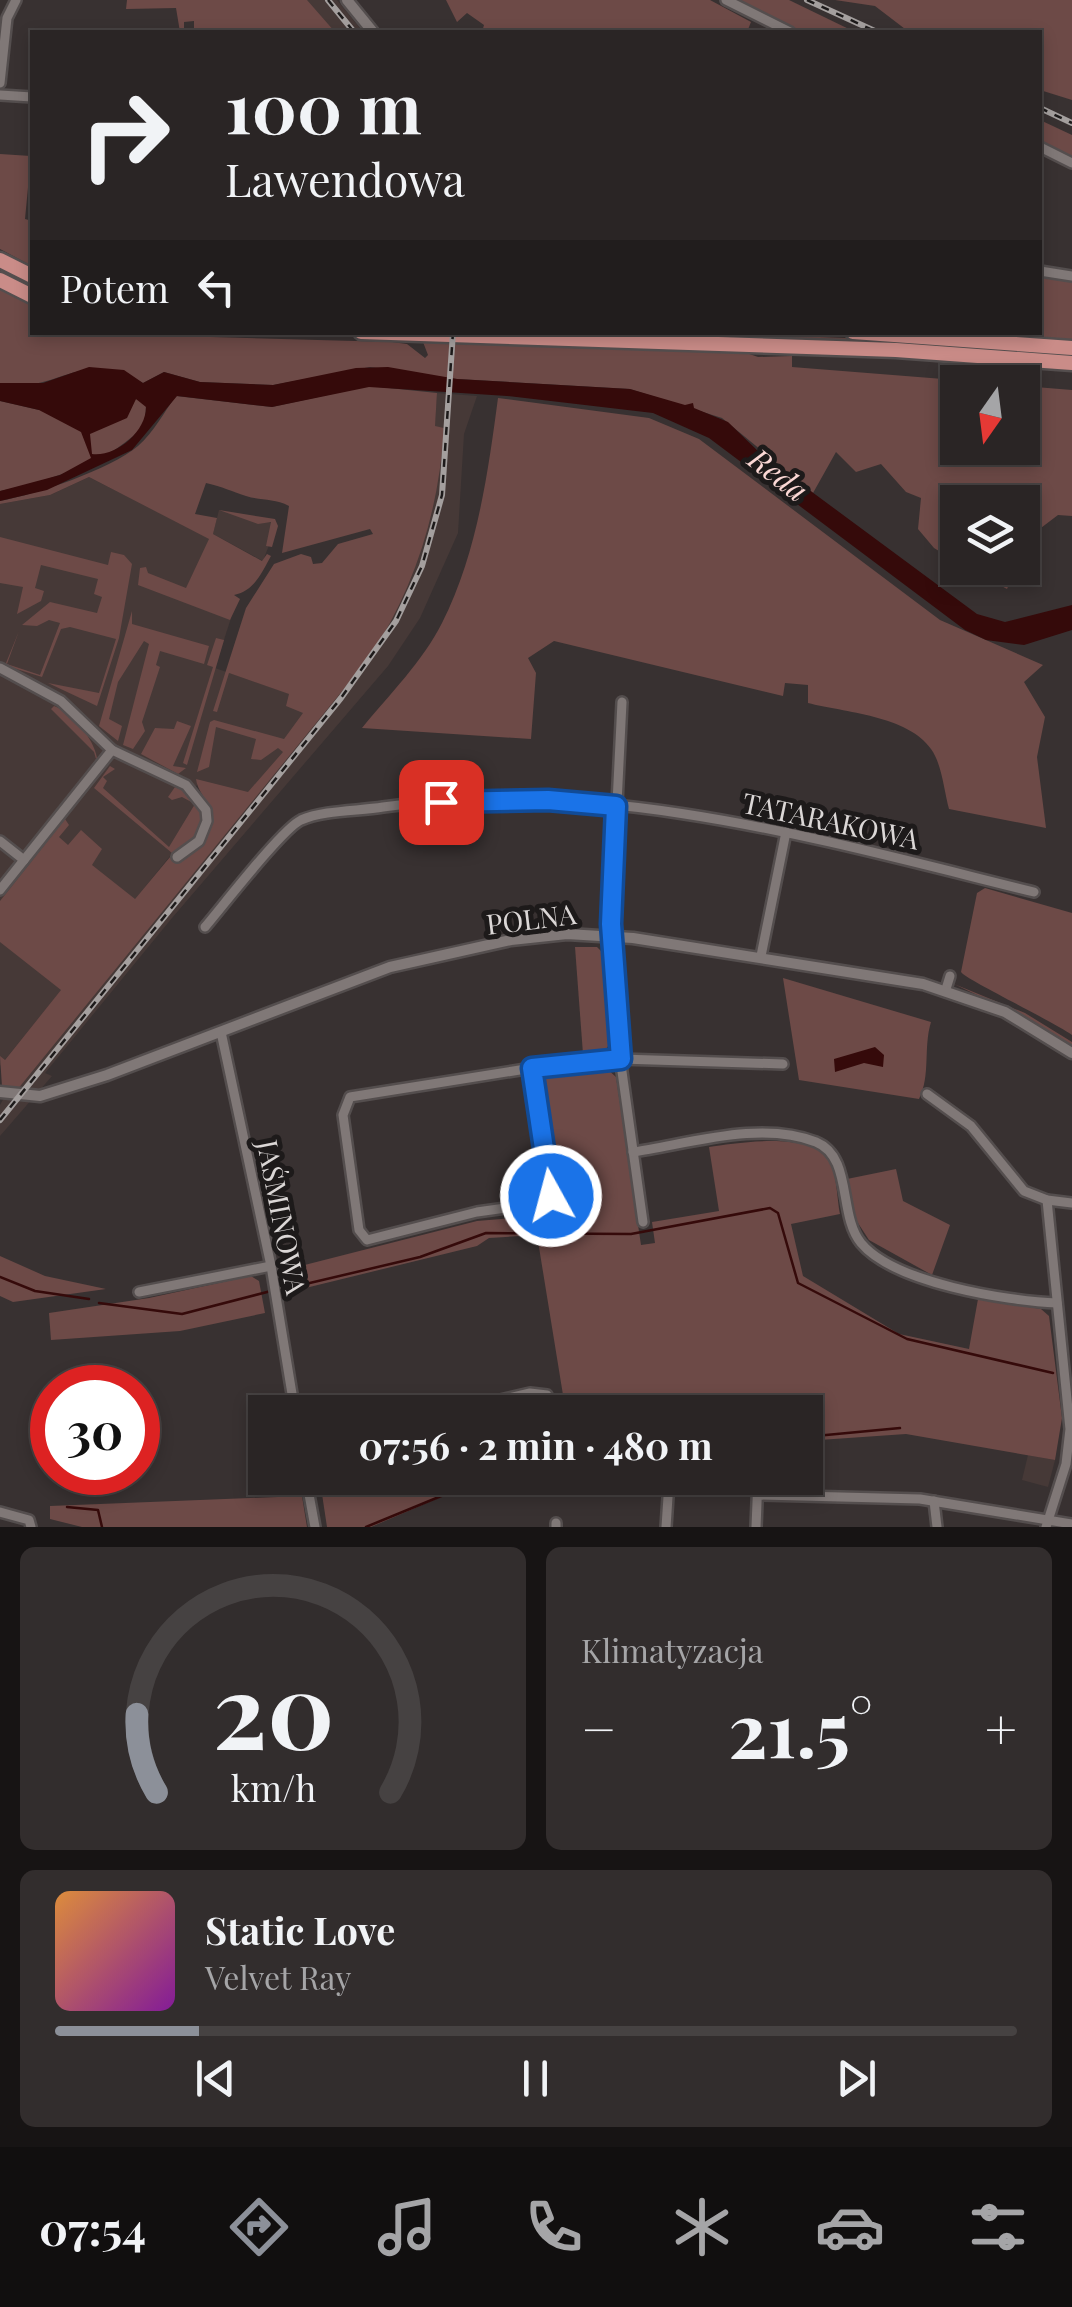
<!DOCTYPE html>
<html lang="pl">
<head>
<meta charset="utf-8">
<style>
  body { margin:0; font-family:"Playfair Display",serif; background:#322d2d; color:#f1f3f6; height:100vh; display:flex; flex-direction:column; font-size:38px; white-space:nowrap }
  * { box-sizing:border-box; margin:0 }
  p { font-size:32px; color:#a5a5a7 }
  .icon { flex:none; width:55px; height:55px; fill:none; stroke:currentColor; stroke-width:2; stroke-linecap:round; stroke-linejoin:round }
  .map { position:relative; height:1527px; overflow:hidden }
  .sheet { display:flex; flex-direction:column; gap:20px; padding:20px; background:#171414; flex:1 }
  .sheet>* { flex:none }
  .banner { position:absolute; left:30px; top:30px; width:1012px; height:305px; border-radius:0px; box-shadow:0 5px 15px #0003,0 0 0 2px #464242; background:#2a2525; color:#f1f3f6; overflow:hidden }
  .needle { width:65px; rotate:194deg }
  .controls { position:absolute; left:940px; top:365px; display:grid; gap:20px }
  .controls a { display:grid; place-items:center; width:100px; height:100px; border-radius:0px; background:#2a2525; box-shadow:0 5px 15px #0003,0 0 0 2px #464242; font-size:50px }
  .speed { position:absolute; left:30px; top:1365px; display:flex; gap:20px; font-size:50px; font-weight:700; text-align:center }
  .speed>* { display:grid; place-content:center; width:130px; height:130px; border-radius:50%; background:#2a2525; box-shadow:0 5px 15px #0003,0 0 0 2px #464242; line-height:1 }
  .speed .limit { border:15px solid #d22; background:#fff; color:#111 }
  .pin { position:absolute; display:grid; place-items:center; width:85px; height:85px; color:#fff; margin:-42px; border-radius:20px; box-shadow:0 5px 15px #0006 }
  .me { position:absolute; width:110px; margin:-55px; rotate:353deg; stroke-linejoin:round; filter:drop-shadow(0 0 8px #0008) }
  .turn { display:flex; align-items:center; gap:35px; height:210px; padding:0 30px; font-size:45px }
  .turn .icon { width:130px; height:130px; stroke-width:2.5 }
  .turn b { display:block; font-size:70px; line-height:85px }
  .then { display:flex; align-items:center; height:95px; padding:0 30px; background:#0003; gap:20px; font-size:38px }
  .big { font-size:75px; font-weight:700; line-height:1.1 }
  .sheet .tile { flex:1; display:flex; flex-direction:column; justify-content:center; gap:15px; min-width:0; padding:0 35px; border-radius:15px; background:#322d2d }
  .sheet .dial { align-items:center; gap:0 }
  .dial svg { height:260px; overflow:visible; fill:none; stroke:#464242; stroke-width:7; stroke-linecap:round; text-anchor:middle }
  .dial text { fill:#f1f3f6; stroke:none }
  .song { display:flex; align-items:center; gap:30px }
  .cover { width:120px; height:120px; border-radius:15px; background:linear-gradient(135deg,hsl(30 70% 55%),hsl(290 70% 35%)) }
  .played { height:10px; border-radius:5px; background:linear-gradient(90deg,#8c9099 15%,#464242 15%) }
  .keys { display:flex; justify-content:space-around; direction:ltr }
  .heat { display:flex; justify-content:space-between; align-items:center; font-size:55px; direction:ltr }
  .sheet .tiles { flex:1; display:grid; gap:20px; grid-template-columns:1fr 1fr }
  .tile:last-child { grid-column:span 2 }
  .trip { position:absolute; left:248px; top:1395px; width:575px; height:100px; border-radius:0px; background:#2a2525; box-shadow:0 5px 15px #0003,0 0 0 2px #464242; font-weight:700; line-height:100px; text-align:center }
  .dock { display:flex; height:160px; justify-content:space-around; align-items:center; background:#110f0f; color:#a5a5a7 }
  .dock .icon { width:70px; height:70px }
  .dock .on { color:#8c9099 }
  .dock b { font-size:45px; color:#f1f3f6 }
  .map>svg:first-child { display:block }
  .built { fill:#463937 }
  .green { fill:#6d4a47 }
  .water { fill:#350a0a; fill-rule:evenodd }
  .lines { fill:none; stroke-linecap:round; stroke-linejoin:round }
  .stream { stroke:#350a0a; stroke-width:2.5 }
  .minor-casing { stroke:#544e4e; stroke-width:14 }
  .tertiary-casing { stroke:#544e4e; stroke-width:15 }
  .primary-casing { stroke:#544e4e; stroke-width:19 }
  .minor { stroke:#807877; stroke-width:9 }
  .tertiary { stroke:#807877; stroke-width:10 }
  .primary { stroke:#ca8c88; stroke-width:14 }
  .rail-casing { stroke:#a49f9e; stroke-width:6 }
  .rail { stroke:#1d1a1a; stroke-width:2.5; stroke-dasharray:8; stroke-linecap:butt }
  .route-casing { stroke:#114b97; stroke-width:25 }
  .route { stroke:#1a73e8; stroke-width:18 }
  .labels { text-anchor:middle; dominant-baseline:central; stroke-width:10; stroke-linejoin:round; paint-order:stroke }
  .street-label { font-size:28px; fill:#dbd7d6; stroke:#1d1a1a }
  .water-label { font-size:30px; font-style:italic; fill:#fbd8d5; stroke:#1d1a1a }
</style>
</head>
<body>
<div class="map">
<svg width="1072" height="1527" viewBox="0 0 1072 1527">
  <rect width="100%" height="100%" fill="#383131"/>
  <g class="built">
    <polygon points="299,0 337,0 363,32 322,32"/>
    <polygon points="437,393 477,396 464,434 458,533 420,618 388,666 172,918 45,1073 52,1076 0,1136 0,1105 14,1080 248,801 199,782 195,788 200,819 0,1066 0,504 50,495 89,477 210,539 181,600 231,618 215,668 322,705 431,479"/>
    <polygon points="219,510 277,524 263,561 213,534"/>
    <polygon points="1028,1455 1055,1460 1048,1487 1022,1480"/>
  </g>
  <g class="green">
    <polygon points="127,0 307,0 335,32 194,32 194,21 184,22 184,32 180,32 176,8 126,9"/>
    <polygon points="446,0 710,0 751,22 747,32 482,32 484,25 467,13 457,22"/>
    <polygon points="734,0 789,0 855,32 797,32"/>
    <polygon points="835,0 1072,0 1072,100 1040,90 1040,32 909,32 875,6"/>
    <polygon points="1040,120 1072,135 1072,161 1040,145"/>
    <polygon points="0,154 31,156 25,219 32,221 32,266 0,249"/>
    <polygon points="1040,273 1072,278 1072,341 969,333 1040,332"/>
    <path d="M 0,288 L 32,305 L 32,332 L 392,342 L 407,344 L 425,358 L 428,355 L 423,342 L 446,342 L 741,351 L 758,357 L 792,356 L 792,367 L 981,382 L 958,382 L 958,448 L 1022,448 L 1023,386 L 1072,390 L 1072,516 L 1058,515 L 1029,537 L 1023,551 L 1022,502 L 958,502 L 957,562 L 934,548 L 918,529 L 921,498 L 906,492 L 881,464 L 856,472 L 836,452 L 813,493 L 722,418 L 630,389 L 457,379 L 370,367 L 273,385 L 200,382 L 164,372 L 143,383 C 74,347 62,395 0,383 Z"/>
    <polygon points="687,332 872,339 1072,353 1072,358 674,337 674,333"/>
    <path d="M 369,386 L 437,393 L 435,426 L 444,428 C 439,512 414,590 369,658 L 17,1090 L 2,1087 L 0,1056 L 5,1060 L 61,990 L 0,942 L 0,901 L 65,819 L 69,825 L 59,837 L 68,845 L 81,830 L 102,849 L 92,865 L 135,899 L 170,857 L 177,861 C 195,850 211,832 208,808 C 207,799 197,790 196,779 L 248,792 L 283,752 L 278,748 L 261,760 L 251,759 L 256,739 L 216,727 L 209,767 L 197,772 L 210,722 L 214,720 L 284,739 L 303,713 L 286,706 L 289,694 L 229,673 L 217,712 L 213,711 L 246,608 L 274,564 L 301,554 L 311,557 L 313,564 L 322,563 L 338,544 L 373,534 L 370,529 L 282,553 L 289,506 C 274,498 262,501 246,496 C 231,491 223,487 206,483 L 195,514 L 217,518 L 213,534 L 262,561 L 267,554 L 271,556 C 261,574 254,591 234,595 L 240,599 L 230,620 L 138,585 L 140,568 L 146,567 L 148,573 L 186,588 L 209,539 L 89,477 L 50,495 L 0,504 L 0,501 C 37,494 109,470 138,446 C 154,432 164,412 176,396 L 272,407 Z"/>
    <path d="M 498,398 L 649,418 L 699,439 L 940,620 L 1043,665 L 1024,682 L 1045,717 L 1037,757 L 1046,828 L 949,809 C 944,791 942,764 931,749 C 909,716 843,712 808,703 L 808,685 L 785,683 L 783,696 L 554,641 L 528,658 L 536,673 L 531,739 L 362,728 C 389,695 423,661 442,623 C 477,554 488,473 498,398 Z"/>
    <path d="M 138,399 L 146,405 L 145,423 C 117,461 44,482 0,491 L 0,401 L 39,410 Z"/>
    <polygon points="219,510 275,519 278,526 272,547 266,546 271,522 258,524"/>
    <polygon points="0,537 108,565 111,552 124,555 132,564 119,638 97,706 48,683 99,693 116,639 70,627 61,629 42,677 7,666 6,663 19,631 7,664 40,675 60,623 49,620 37,626 22,625 50,602 97,613 102,597 94,594 98,579 41,565 35,588 44,591 41,601 17,614 23,587 0,583"/>
    <polygon points="968,568 1016,568 1007,589"/>
    <polygon points="132,611 132,624 209,646 204,664 160,651 156,665 160,667 142,722 145,731 133,749 123,745 149,644 144,641 118,682 109,719 122,726 118,741 99,726"/>
    <polygon points="227,630 187,765 183,763 213,667 207,665 216,638 224,640"/>
    <path d="M 54,706 C 73,713 94,739 97,758 L 54,816 L 96,759 L 94,752 L 51,709 Z"/>
    <polygon points="177,721 191,726 173,766 186,768 178,774 141,754 155,728 174,729"/>
    <path d="M 110,766 L 115,769 L 103,777 L 107,781 L 103,788 L 169,847 L 195,804 L 182,797 L 172,800 L 168,797 L 175,787 C 191,793 200,802 206,818 L 192,847 L 172,853 L 94,788 Z"/>
    <path d="M 985,888 L 1072,913 L 1072,1035 C 1054,1022 965,979 961,972 L 977,893 Z"/>
    <polygon points="575,947 597,947 606,956 611,1042 604,1052 583,1054"/>
    <path d="M 783,978 L 931,1022 C 923,1048 931,1075 919,1099 L 799,1080 Z"/>
    <polygon points="954,984 1025,1013 1072,1042 1072,1048 1023,1017"/>
    <path d="M 606,1068 L 616,1077 L 641,1245 L 655,1243 L 652,1222 L 719,1211 L 709,1147 C 737,1143 811,1131 829,1160 C 837,1173 837,1199 840,1214 L 791,1224 L 803,1276 L 899,1334 L 969,1349 L 978,1299 L 1041,1309 L 1049,1316 L 1062,1418 L 1055,1460 L 906,1434 L 805,1441 L 805,1412 L 481,1412 L 531,1397 L 540,1407 L 564,1401 L 537,1235 L 489,1238 L 477,1246 L 281,1294 L 275,1265 L 280,1277 L 285,1270 L 477,1221 L 562,1214 L 543,1081 L 548,1074 Z"/>
    <polygon points="896,1169 903,1201 950,1225 932,1275 869,1240 856,1220 847,1179"/>
    <polygon points="0,1256 45,1276 106,1289 13,1302 0,1296"/>
    <polygon points="251,1276 259,1281 265,1313 180,1331 51,1340 49,1313 149,1298"/>
    <polygon points="387,1478 485,1478 371,1527 327,1527 322,1494"/>
    <polygon points="302,1496 307,1527 82,1527 50,1519 50,1506"/>
  </g>
  <g class="water">
    <path d="M 89,367 L 124,370 L 143,383 L 164,372 L 200,382 L 273,385 L 356,368 L 388,367 L 457,379 L 630,389 L 685,405 L 693,403 L 694,408 L 728,422 L 762,455 L 977,614 L 1005,622 L 1072,605 L 1072,630 L 1024,645 L 986,640 L 965,630 L 709,438 L 653,413 L 507,396 L 369,387 L 272,407 L 177,396 L 132,450 L 47,490 L 0,501 L 0,491 L 60,475 L 91,458 L 81,432 L 39,410 L 0,401 L 0,383 L 43,383 ZM 136,399 L 146,407 C 146,432 116,457 92,454 L 90,434 L 127,418 Z"/>
    <polygon points="875,1047 884,1055 883,1067 864,1063 835,1072 834,1059"/>
  </g>
  <g class="lines">
    <g class="stream">
      <polyline points="0,1277 35,1291 89,1299"/>
      <polyline points="280,1290 420,1257 486,1233 631,1234 770,1208 778,1213 798,1283 907,1339 1053,1373"/>
      <polyline points="99,1303 182,1314 271,1291"/>
      <polyline points="805,1437 900,1428"/>
      <polyline points="67,1507 98,1510 102,1527"/>
      <polyline points="366,1527 485,1478"/>
    </g>
    <defs>
      <g id="minor">
        <polyline points="726,0 790,32"/>
        <polyline points="0,83 7,18 16,0"/>
        <polyline points="0,95 32,97"/>
        <polyline points="1040,147 1072,163"/>
        <polyline points="1040,271 1072,276"/>
        <polyline points="0,668 61,701 112,750 186,785 206,810 207,821 199,841 177,857"/>
        <polyline points="622,702 611,925 618,1043 643,1222"/>
        <polyline points="0,841 24,860"/>
        <polyline points="0,890 112,750"/>
        <path d="M 205,927 C 223,906 282,829 301,820 C 324,810 359,811 383,807 C 603,776 823,840 1034,892"/>
        <polyline points="761,956 786,832"/>
        <polyline points="946,989 950,976"/>
        <polyline points="221,1032 271,1266 295,1412"/>
        <polygon points="532,1068 551,1189 548,1202 477,1212 367,1240 359,1230 343,1115 350,1097"/>
        <polyline points="532,1068 621,1059 783,1064"/>
        <polyline points="927,1094 971,1126 1024,1191 1047,1200 1072,1203"/>
        <path d="M 633,1152 C 688,1144 761,1120 816,1142 C 853,1157 838,1215 861,1243 C 894,1283 1007,1301 1057,1303"/>
        <polyline points="139,1292 271,1266"/>
        <polyline points="450,1412 530,1393 547,1395"/>
        <polyline points="306,1478 315,1527"/>
        <polyline points="758,1495 920,1499 1072,1524"/>
        <polyline points="934,1501 937,1527"/>
        <polyline points="0,1512 29,1520 31,1527"/>
        <polyline points="556,1527 556,1523"/>
        <polyline points="666,1527 668,1497"/>
        <polyline points="756,1527 758,1478"/>
        <polyline points="1046,1527 1066,1464 1070,1429 1047,1200"/>
      </g>
      <g id="tertiary">
        <polyline points="347,0 373,32"/>
        <polyline points="0,1092 40,1096 107,1075 390,967 511,940 567,934 633,938 923,984 1005,1012 1072,1053"/>
      </g>
      <g id="primary">
        <polyline points="0,260 32,276"/>
        <polyline points="0,280 32,296"/>
        <polyline points="361,332 896,350 1072,363"/>
        <polyline points="853,332 1072,348"/>
      </g>
    </defs>
    <use href="#minor" class="minor-casing"/>
    <use href="#tertiary" class="tertiary-casing"/>
    <use href="#primary" class="primary-casing"/>
    <use href="#minor" class="minor"/>
    <use href="#tertiary" class="tertiary"/>
    <use href="#primary" class="primary"/>
    <defs>
      <g id="rail">
        <polyline points="328,0 354,32"/>
        <polyline points="807,0 877,32"/>
        <polyline points="1040,108 1072,123"/>
        <polyline points="0,1120 341,698 396,621 422,566 442,495 453,332"/>
      </g>
    </defs>
    <use href="#rail" class="rail-casing"/>
    <use href="#rail" class="rail"/>
  </g>
  <g class="lines">
    <defs>
      <polyline id="route" points="441,802 548,800 616,806 611,924 621,1059 532,1068 551,1196"/>
    </defs>
    <use href="#route" class="route-casing"/>
    <use href="#route" class="route"/>
  </g>
  <g class="labels">
    <g class="street-label">
      <text transform="translate(831 820) rotate(12)">TATARAKOWA</text>
      <text transform="translate(531 918) rotate(-7)">POLNA</text>
      <text transform="translate(283 1217) rotate(79)">JAŚMINOWA</text>
    </g>
    <g class="water-label">
      <text transform="translate(779 474) rotate(38)">Reda</text>
    </g>
  </g>
</svg>
<div class="controls">
<a><svg class="needle" viewBox="-14 -14 28 28"><path d="M0-13l5 13h-10z" fill="#e53935"/><path d="M0 13l5-13h-10z" fill="#a5a5a7"/></svg></a>
<a><svg class="icon" aria-label="layers" viewBox="0 0 24 24"><path d="M12 4l9 5-9 5-9-5zM3 14l9 5 9-5"/></svg></a>
</div>
<div class="speed"><div class="limit">30</div></div>
<div class="pin" style="left:441px;top:802px;background:#d93025"><svg class="icon" aria-label="arrive" viewBox="0 0 24 24"><path d="M6 21V4h12l-3 4 3 4H6"/></svg></div>
<svg class="me" style="left:551px;top:1196px" viewBox="-20 -20 40 40"><circle r="17" fill="#1a73e8" stroke="#fff" stroke-width="3"/><path d="M0-11L8 9 0 5-8 9z" fill="#fff"/></svg>
<div class="trip">07:56 · 2 min · 480 m</div>
<div class="banner">
<div class="turn"><svg class="icon" aria-label="right" viewBox="0 0 24 24"><path d="M7 20v-9h11M14 6l5 5-5 5"/></svg><div><b>100 m</b>Lawendowa</div></div>
<div class="then">Potem<svg class="icon" aria-label="left" viewBox="0 0 24 24"><path d="M17 20v-9H6M10 6l-5 5 5 5"/></svg></div>
</div>
</div>
<section class="sheet">
<div class="tiles">
<div class="tile dial"><svg viewBox="0 0 100 80">
<path d="M14 69A42 42 0 1 1 86 69"/>
<path d="M14 69A42 42 0 0 1 8 45" stroke="#8c9099"/>
<text x="50" y="56" font-size="32" font-weight="700">20</text>
<text x="50" y="72" font-size="11">km/h</text>
</svg></div>
<div class="tile"><p>Klimatyzacja</p>
<div class="heat"><a>−</a><b class="big">21.5°</b><a>+</a></div>
</div>
<div class="tile">
<div class="song"><i class="cover"></i><div><b>Static Love</b><p>Velvet Ray</p></div></div>
<div class="played"></div>
<div class="keys"><svg class="icon" aria-label="previous" viewBox="0 0 24 24"><path d="M18 5L8 12l10 7zM5 5v14"/></svg><svg class="icon" aria-label="pause" viewBox="0 0 24 24"><path d="M8 5v14M16 5v14"/></svg><svg class="icon" aria-label="next" viewBox="0 0 24 24"><path d="M6 5l10 7-10 7zM19 5v14"/></svg></div>
</div>
</div>
</section>
<nav class="dock">
<b>07:54</b>
<svg class="icon on" aria-label="directions" viewBox="0 0 24 24"><path d="M12 3l9 9-9 9-9-9zM9 14v-3h6M13 9l2 2-2 2"/></svg>
<svg class="icon" aria-label="music" viewBox="0 0 24 24"><path d="M9 18V5l10-2v13"/><circle cx="6" cy="18" r="3"/><circle cx="16" cy="16" r="3"/></svg>
<svg class="icon" aria-label="phone" viewBox="0 0 24 24"><path d="M5 4h4l2 5-3 2q2 4 5 5l2-3 5 2v4C11 20 4 13 5 4z"/></svg>
<svg class="icon" aria-label="climate" viewBox="0 0 24 24"><path d="M12 3v18M4 7l16 10M4 17L20 7"/></svg>
<svg class="icon" aria-label="car" viewBox="0 0 24 24"><path d="M5 17H2v-5l4-1 3-4h7l3 4 3 1v5h-3M9 17h6M6 11h13"/><circle cx="7" cy="17" r="2"/><circle cx="17" cy="17" r="2"/></svg>
<svg class="icon" aria-label="filters" viewBox="0 0 24 24"><path d="M4 7h16M4 17h16"/><circle cx="9" cy="7" r="2"/><circle cx="15" cy="17" r="2"/></svg>
</nav>
</body>
</html>
